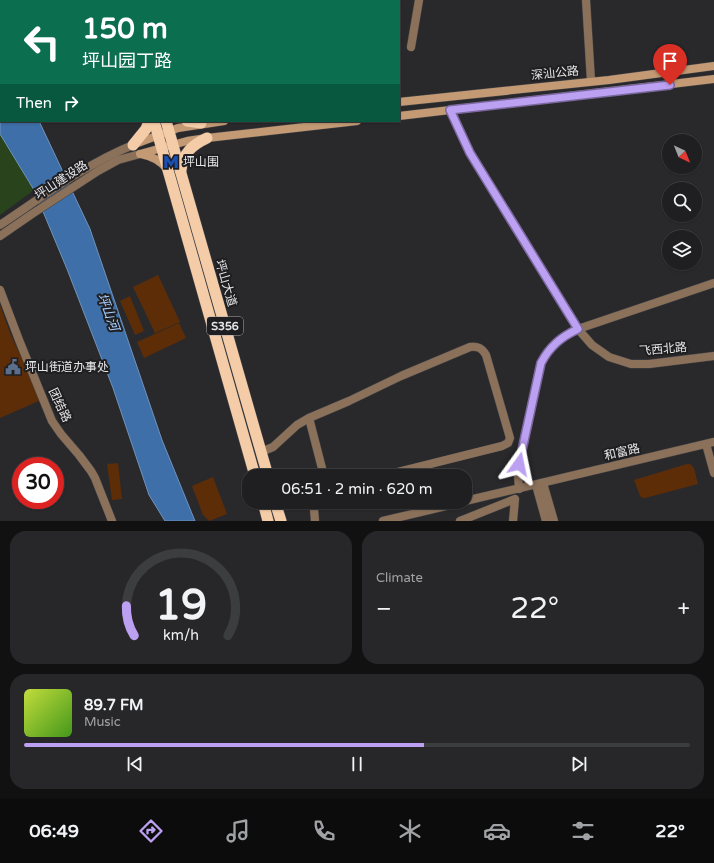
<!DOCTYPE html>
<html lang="en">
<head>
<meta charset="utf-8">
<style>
  body { margin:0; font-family:"Varela Round","Noto Sans SC",sans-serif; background:#27272a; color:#f1f3f6; height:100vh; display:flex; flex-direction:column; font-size:15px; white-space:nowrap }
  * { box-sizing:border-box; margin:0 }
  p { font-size:13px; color:#a1a2a5 }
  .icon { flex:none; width:22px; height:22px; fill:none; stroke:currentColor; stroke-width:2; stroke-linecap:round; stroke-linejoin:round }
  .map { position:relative; height:521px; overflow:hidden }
  .details { display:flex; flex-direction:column; gap:10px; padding:10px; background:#111112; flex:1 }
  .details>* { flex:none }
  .guide { position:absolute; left:0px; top:0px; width:400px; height:122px; box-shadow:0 1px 3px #0004,0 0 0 1px #3c3d3f; background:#0b6e4f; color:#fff; overflow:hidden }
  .needle { width:26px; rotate:137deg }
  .buttons { position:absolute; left:662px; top:134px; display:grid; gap:8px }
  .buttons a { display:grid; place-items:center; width:40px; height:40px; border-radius:50%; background:#1f1f21; box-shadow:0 1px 3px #0004,0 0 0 1px #3c3d3f; font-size:20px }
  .speed { position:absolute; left:12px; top:457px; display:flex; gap:8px; font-size:20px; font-weight:700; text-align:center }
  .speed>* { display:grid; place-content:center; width:52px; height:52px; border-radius:50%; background:#1f1f21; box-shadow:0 1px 3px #0004,0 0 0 1px #3c3d3f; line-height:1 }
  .speed .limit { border:6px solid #d22; background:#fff; color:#111 }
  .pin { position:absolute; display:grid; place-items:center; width:34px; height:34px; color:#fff; margin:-41px -17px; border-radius:50% 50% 50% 0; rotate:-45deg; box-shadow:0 0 4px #0007 }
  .pin .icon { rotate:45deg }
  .me { position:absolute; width:44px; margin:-22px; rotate:12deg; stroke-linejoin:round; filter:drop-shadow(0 0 3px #0008) }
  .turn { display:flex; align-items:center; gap:14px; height:84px; padding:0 16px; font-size:18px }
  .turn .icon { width:52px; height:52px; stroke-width:2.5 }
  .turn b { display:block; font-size:28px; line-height:34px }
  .then { display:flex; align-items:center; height:38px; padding:0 16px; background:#0003; gap:8px; font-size:15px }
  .big { font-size:30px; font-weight:600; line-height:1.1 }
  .details .widget { flex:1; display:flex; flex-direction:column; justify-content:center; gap:6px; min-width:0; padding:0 14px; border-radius:16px; background:#27272a }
  .details .dial { align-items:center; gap:0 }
  .dial svg { height:104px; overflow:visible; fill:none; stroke:#3c3d3f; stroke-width:7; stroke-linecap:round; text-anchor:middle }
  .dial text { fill:#f1f3f6; stroke:none }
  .song { display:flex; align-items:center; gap:12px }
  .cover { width:48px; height:48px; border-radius:6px; background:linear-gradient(135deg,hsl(70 70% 55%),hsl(100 70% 35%)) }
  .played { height:4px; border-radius:2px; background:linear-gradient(90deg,#bca0f2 60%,#3c3d3f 60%) }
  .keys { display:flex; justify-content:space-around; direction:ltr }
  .heat { display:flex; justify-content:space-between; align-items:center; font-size:22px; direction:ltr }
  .details .tiles { flex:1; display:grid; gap:10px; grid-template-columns:1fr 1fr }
  .widget:last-child { grid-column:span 2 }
  .trip { position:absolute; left:242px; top:469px; width:230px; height:40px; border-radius:16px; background:#1f1f21; box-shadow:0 1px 3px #0004,0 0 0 1px #3c3d3f; font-weight:600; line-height:40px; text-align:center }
  .dock { display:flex; height:64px; justify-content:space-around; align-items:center; background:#0c0c0d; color:#a1a2a5 }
  .dock .icon { width:28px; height:28px }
  .dock .current { color:#bca0f2 }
  .dock b { font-size:18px; color:#f1f3f6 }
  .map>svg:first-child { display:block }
  .green { fill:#29441d }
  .water { fill:#3e6fa8; stroke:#7093bb }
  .building { fill:#5d2d08 }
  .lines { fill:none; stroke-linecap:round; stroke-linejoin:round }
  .minor-casing { stroke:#47474a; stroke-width:9 }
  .tertiary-casing { stroke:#47474a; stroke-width:9 }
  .secondary-casing { stroke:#47474a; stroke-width:9 }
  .trunk-casing { stroke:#47474a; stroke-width:12 }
  .minor { stroke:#8b715a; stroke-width:8 }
  .tertiary { stroke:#8b715a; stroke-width:8 }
  .secondary { stroke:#c39a74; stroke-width:8 }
  .trunk { stroke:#f4cca8; stroke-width:11 }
  .route-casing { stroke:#7a689d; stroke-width:10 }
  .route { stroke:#bca0f2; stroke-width:7 }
  .labels { text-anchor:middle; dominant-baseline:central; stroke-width:4; stroke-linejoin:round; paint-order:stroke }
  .shield { fill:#1f1f22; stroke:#aaaaad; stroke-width:1 }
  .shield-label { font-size:11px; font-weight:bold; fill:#e6e6e8 }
  .street-label { font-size:12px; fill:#e6e6e8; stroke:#1f1f22 }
  .poi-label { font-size:12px; fill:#e6e6e8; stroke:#1f1f22; text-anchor:start }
  .water-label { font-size:13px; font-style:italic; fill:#a6cefe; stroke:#1f1f22 }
</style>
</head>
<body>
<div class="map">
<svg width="714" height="521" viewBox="0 0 714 521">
  <rect width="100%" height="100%" fill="#29292c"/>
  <polygon class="green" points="0,134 34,190 0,215"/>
  <polygon class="water" points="0,0 32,0 1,1 1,121 39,121 90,229 162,440 195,521 165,521 149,495 113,388 67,269 34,190 0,134"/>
  <g class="building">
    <polygon points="158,275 180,322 155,333 133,287"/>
    <polygon points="130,296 144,331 135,335 120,301"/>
    <polygon points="0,305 10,333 41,400 0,418"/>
    <polygon points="179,323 186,338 144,358 137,342"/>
    <polygon points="118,463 122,499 112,500 107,464"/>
    <polygon points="687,464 690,464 694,468 698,484 645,498 642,498 640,496 634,480"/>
    <polygon points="213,477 227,514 209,521 203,515 192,486"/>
  </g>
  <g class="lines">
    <defs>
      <g id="minor">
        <polyline points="586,0 591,81"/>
        <polyline points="236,1 236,0"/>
        <polyline points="411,47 419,0"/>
        <polyline points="451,110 470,153 578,329 592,345 609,357 631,364 649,364 714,356"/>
        <polyline points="0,290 19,340 52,421 61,434 79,455 91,471 95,478 112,521"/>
        <polyline points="309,418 324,476"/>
        <polyline points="706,444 714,473"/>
        <path d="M 261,452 L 273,447 L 297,425 L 309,418 L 349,401 L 401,376 L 470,347 C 478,346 482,348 486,355 L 510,438 L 508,443 L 502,446 L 382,476"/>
        <polyline points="543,483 554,521"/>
        <polyline points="536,485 546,521"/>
        <path d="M 519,489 L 518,475 L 519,464 L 541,363 C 550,346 561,337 578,329 L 714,283"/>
        <polyline points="465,501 714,442"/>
        <polyline points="315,521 314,509 317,502"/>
        <polyline points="383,521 463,502"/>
        <polyline points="460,521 515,499 513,521"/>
      </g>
      <g id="tertiary">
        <path d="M 0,225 C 42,197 86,164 133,145"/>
        <polyline points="0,236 32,214 98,171 118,160 140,154"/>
      </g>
      <g id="secondary">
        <polyline points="399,102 609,80 714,66"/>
        <polyline points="399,116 714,79"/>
        <polyline points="135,144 178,128 224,121"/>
        <polyline points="140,154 187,141 207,138 357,121"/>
        <path d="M 141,154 C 152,156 160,160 167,169"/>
      </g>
      <g id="trunk">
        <polyline points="119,0 119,1"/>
        <polyline points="132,0 132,1"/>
        <polyline points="154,121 255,476"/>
        <polyline points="166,121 268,476"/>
        <polyline points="187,121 201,123"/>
        <polyline points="133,145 146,129 149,121"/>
        <path d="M 181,170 C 183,153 192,145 207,138"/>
        <polyline points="263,502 268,521"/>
        <polyline points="275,502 281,521"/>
      </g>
    </defs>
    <use href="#minor" class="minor-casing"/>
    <use href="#tertiary" class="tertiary-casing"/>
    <use href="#secondary" class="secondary-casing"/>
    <use href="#trunk" class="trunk-casing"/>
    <use href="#minor" class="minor"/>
    <use href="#tertiary" class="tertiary"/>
    <use href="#secondary" class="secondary"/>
    <use href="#trunk" class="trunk"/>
  </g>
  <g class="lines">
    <defs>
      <path id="route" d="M 519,464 L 541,363 C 550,346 561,337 578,329 L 470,153 L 450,110 L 670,85"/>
    </defs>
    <use href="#route" class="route-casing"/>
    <use href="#route" class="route"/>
  </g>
  <defs>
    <symbol id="metro-bare" viewBox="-9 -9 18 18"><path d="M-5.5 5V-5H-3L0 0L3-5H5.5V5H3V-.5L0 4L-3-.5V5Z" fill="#1a4fb4" stroke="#1f1f22" stroke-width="2.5" paint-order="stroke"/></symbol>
    <symbol id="civic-bare" viewBox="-9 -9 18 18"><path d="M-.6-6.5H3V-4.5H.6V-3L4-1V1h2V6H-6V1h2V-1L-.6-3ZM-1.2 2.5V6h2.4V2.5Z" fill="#5c6f8a" stroke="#1f1f22" stroke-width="2.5" paint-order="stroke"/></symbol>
  </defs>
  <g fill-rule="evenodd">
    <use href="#metro-bare" x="160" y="151" width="22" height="22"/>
    <use href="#civic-bare" x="2" y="356" width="22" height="22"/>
  </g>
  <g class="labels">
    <rect class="shield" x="207" y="317" width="36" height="18" rx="3"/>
    <g class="shield-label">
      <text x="225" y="326">S356</text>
    </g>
    <g class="street-label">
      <text transform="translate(555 73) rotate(-6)">深汕公路</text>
      <text transform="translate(61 180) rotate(-33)">坪山建设路</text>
      <text transform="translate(226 283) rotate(74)">坪山大道</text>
      <text transform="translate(663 349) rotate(-5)">飞西北路</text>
      <text transform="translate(60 405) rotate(65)">团结路</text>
      <text transform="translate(622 452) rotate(-13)">和富路</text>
    </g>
    <g class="poi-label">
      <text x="183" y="162">坪山围</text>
      <text x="25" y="367">坪山街道办事处</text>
    </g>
    <g class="water-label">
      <text transform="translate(108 312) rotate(69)">坪山河</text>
    </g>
  </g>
</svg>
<div class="buttons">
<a><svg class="needle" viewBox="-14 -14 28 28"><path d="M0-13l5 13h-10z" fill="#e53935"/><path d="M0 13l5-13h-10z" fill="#a1a2a5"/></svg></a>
<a><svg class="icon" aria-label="search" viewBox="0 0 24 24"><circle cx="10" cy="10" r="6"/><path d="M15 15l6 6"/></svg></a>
<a><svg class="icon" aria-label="layers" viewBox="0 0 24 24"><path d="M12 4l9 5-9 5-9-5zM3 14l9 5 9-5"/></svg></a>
</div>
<div class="speed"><div class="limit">30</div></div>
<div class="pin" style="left:670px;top:85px;background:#d93025"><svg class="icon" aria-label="arrive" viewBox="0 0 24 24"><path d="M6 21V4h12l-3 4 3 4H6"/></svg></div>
<svg class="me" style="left:519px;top:464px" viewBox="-20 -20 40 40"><path d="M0-17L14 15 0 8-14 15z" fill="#bca0f2" stroke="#fff" stroke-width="4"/></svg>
<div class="trip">06:51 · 2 min · 620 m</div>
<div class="guide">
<div class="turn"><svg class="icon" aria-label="left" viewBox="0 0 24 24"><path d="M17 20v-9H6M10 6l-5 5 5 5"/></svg><div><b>150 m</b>坪山园丁路</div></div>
<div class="then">Then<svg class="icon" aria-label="right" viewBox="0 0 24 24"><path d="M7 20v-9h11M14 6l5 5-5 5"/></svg></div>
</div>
</div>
<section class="details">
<div class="tiles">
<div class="widget dial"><svg viewBox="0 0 100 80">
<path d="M14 69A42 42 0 1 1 86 69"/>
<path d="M14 69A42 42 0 0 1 8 46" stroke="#bca0f2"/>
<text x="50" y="56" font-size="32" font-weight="700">19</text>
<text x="50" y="72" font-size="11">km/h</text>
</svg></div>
<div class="widget"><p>Climate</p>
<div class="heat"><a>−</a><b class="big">22°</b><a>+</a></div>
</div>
<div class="widget">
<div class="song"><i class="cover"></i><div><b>89.7 FM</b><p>Music</p></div></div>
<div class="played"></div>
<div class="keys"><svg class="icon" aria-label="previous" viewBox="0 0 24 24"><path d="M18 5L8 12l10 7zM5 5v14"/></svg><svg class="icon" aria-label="pause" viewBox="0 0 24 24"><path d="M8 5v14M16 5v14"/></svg><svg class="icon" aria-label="next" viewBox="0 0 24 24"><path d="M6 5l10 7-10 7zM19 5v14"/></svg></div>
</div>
</div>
</section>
<nav class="dock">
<b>06:49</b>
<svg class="icon current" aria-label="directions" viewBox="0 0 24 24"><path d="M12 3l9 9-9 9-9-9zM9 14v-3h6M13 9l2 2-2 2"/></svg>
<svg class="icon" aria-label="music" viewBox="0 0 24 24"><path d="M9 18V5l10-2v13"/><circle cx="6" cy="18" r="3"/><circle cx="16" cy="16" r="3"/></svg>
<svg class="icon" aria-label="phone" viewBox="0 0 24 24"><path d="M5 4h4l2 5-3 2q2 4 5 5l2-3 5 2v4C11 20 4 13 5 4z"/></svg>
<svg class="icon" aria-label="climate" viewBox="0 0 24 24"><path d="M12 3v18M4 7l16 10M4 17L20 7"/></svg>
<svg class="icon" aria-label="car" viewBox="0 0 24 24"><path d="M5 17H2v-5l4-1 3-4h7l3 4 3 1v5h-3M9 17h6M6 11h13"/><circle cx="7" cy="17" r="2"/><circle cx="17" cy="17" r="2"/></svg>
<svg class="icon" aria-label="filters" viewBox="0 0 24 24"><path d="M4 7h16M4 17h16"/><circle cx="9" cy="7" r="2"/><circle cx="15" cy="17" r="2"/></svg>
<b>22°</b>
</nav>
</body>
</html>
